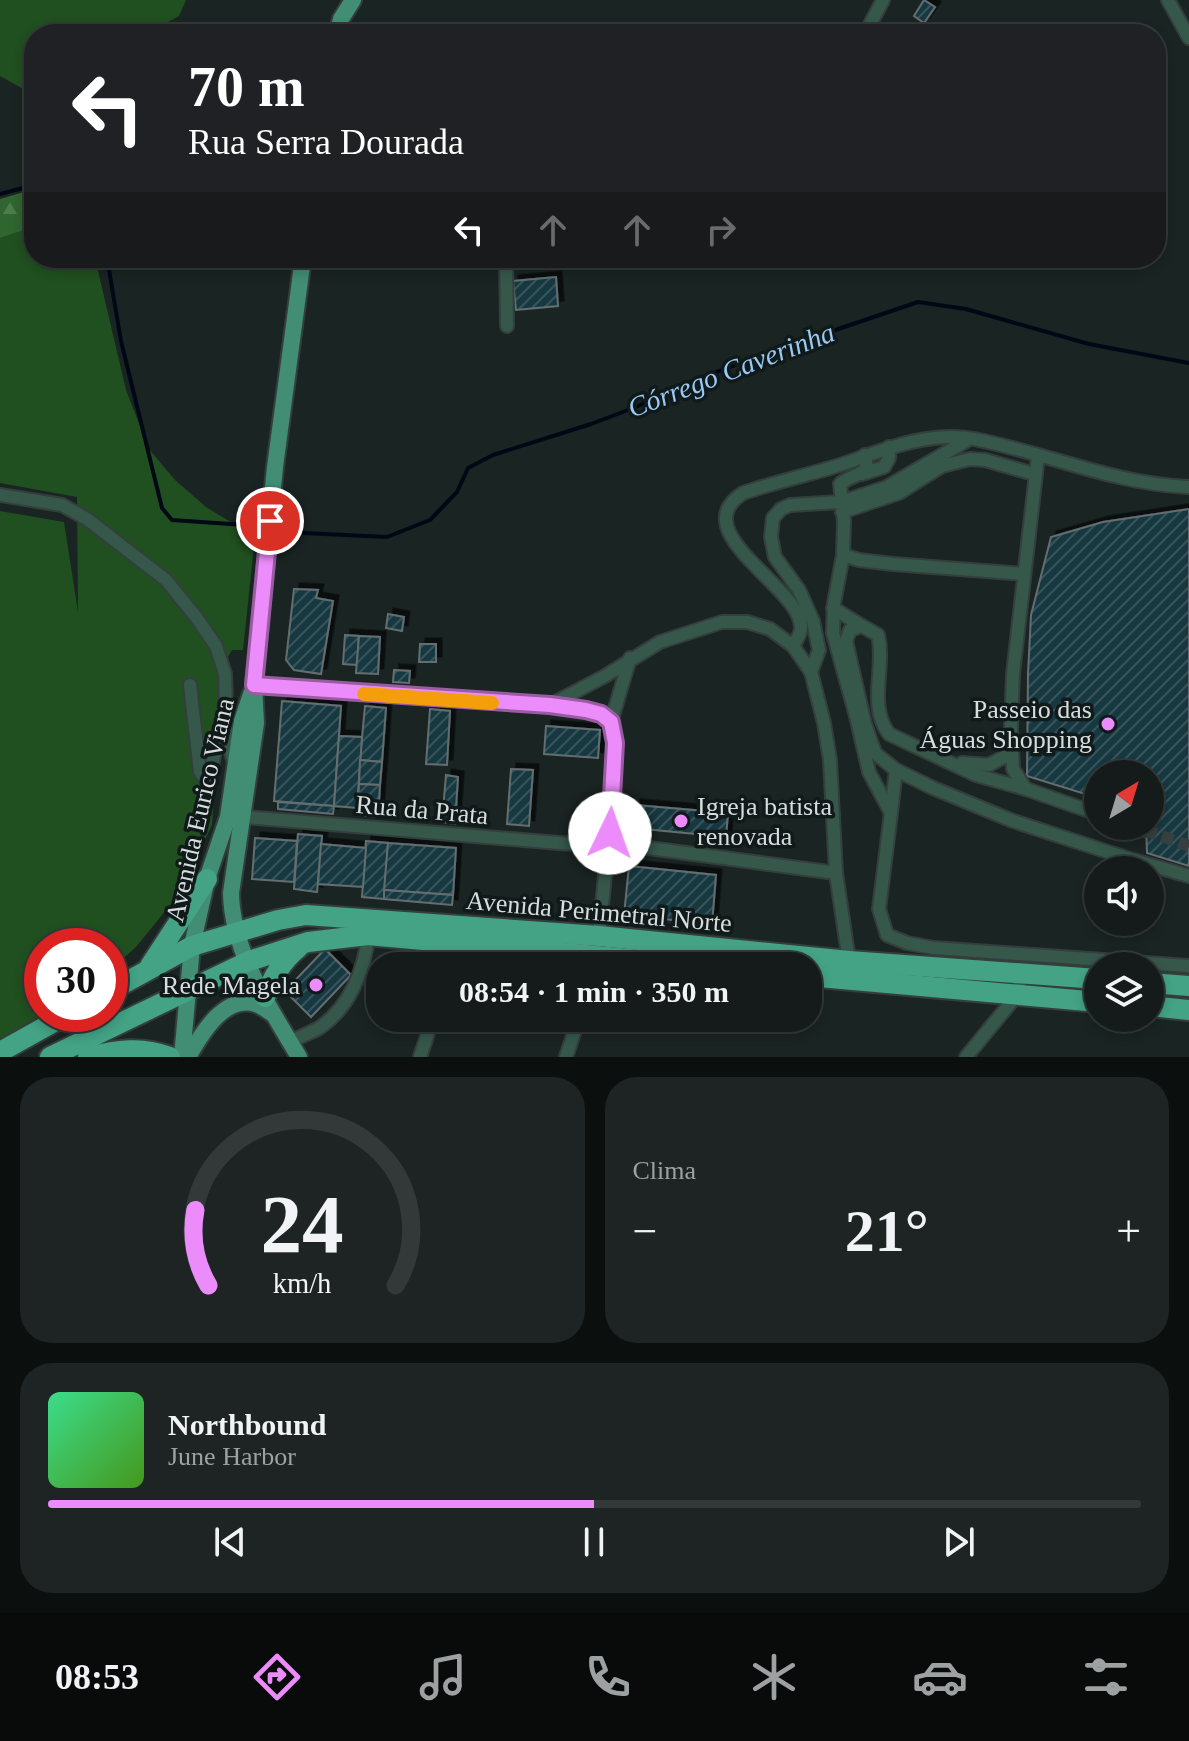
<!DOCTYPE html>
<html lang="pt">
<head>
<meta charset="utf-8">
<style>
  body { margin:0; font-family:"Times New Roman",serif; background:#1d2423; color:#f1f3f6; height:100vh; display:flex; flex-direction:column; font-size:30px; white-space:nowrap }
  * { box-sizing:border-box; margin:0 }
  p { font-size:26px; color:#9da1a2 }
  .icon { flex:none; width:44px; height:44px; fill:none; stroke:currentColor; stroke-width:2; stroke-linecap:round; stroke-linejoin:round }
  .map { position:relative; height:1057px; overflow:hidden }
  .sheet { display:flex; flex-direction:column; gap:20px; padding:20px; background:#0b0f0e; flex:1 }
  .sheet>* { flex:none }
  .guide { position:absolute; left:24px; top:24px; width:1142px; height:244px; border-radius:32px; box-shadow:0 4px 12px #0003,0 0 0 2px #333939; background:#202124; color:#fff; overflow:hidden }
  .needle { width:52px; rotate:38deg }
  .buttons { position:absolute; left:1084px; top:760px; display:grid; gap:16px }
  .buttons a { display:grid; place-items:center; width:80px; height:80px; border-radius:50%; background:#141b1a; box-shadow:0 4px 12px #0003,0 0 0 2px #333939; font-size:40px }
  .speed { position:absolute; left:24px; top:928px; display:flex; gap:16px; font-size:40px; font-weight:700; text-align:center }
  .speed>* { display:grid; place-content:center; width:104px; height:104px; border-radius:50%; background:#141b1a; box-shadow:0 4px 12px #0003,0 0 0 2px #333939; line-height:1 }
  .speed .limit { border:12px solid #d22; background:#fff; color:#111 }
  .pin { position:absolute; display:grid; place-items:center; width:68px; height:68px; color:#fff; margin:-34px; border:4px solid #fff; border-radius:50%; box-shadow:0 2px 8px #0007 }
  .me { position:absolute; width:88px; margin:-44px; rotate:3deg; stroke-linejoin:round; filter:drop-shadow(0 0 6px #0008) }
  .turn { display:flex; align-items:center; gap:28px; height:168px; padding:0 32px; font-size:36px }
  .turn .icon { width:104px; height:104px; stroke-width:2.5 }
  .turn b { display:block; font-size:56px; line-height:68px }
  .lanes { display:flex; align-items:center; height:76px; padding:0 32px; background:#0003; justify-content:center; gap:40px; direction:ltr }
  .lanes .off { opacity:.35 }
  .big { font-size:60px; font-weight:600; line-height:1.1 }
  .sheet .card { flex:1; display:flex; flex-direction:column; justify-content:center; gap:12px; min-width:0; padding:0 28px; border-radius:32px; background:#1d2423 }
  .sheet .dial { align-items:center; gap:0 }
  .dial svg { height:208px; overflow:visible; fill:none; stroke:#333939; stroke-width:7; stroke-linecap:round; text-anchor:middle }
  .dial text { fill:#f1f3f6; stroke:none }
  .song { display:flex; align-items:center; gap:24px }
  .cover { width:96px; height:96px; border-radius:12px; background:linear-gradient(135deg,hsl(150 70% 55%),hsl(100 70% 35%)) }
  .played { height:8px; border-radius:4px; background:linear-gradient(90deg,#ec8cfa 50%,#333939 50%) }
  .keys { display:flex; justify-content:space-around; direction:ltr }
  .heat { display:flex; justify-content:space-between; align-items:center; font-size:44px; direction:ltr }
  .sheet .tiles { flex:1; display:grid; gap:20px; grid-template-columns:1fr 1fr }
  .card:last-child { grid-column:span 2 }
  .trip { position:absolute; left:366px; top:952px; width:456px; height:80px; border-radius:32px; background:#141b1a; box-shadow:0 4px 12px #0003,0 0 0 2px #333939; font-weight:600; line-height:80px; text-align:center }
  .tabs { display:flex; height:128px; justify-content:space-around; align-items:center; background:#080b0a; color:#9da1a2 }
  .tabs .icon { width:56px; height:56px }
  .tabs .active { color:#ec8cfa }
  .tabs b { font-size:36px; color:#f1f3f6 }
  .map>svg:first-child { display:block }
  .green { fill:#20501f }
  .forest { fill:url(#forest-firs) }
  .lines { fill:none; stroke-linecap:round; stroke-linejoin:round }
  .stream { stroke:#000816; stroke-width:4 }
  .building { fill:url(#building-hatch); stroke:#636e71; stroke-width:2; filter:url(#shadow) }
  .minor-tunnel { stroke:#36403f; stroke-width:12; stroke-dasharray:12 6; stroke-linecap:butt }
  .minor-casing { stroke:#343e3d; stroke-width:16 }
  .major-casing { stroke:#343e3d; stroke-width:20 }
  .highway-casing { stroke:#343e3d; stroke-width:24 }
  .minor { stroke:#35584b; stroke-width:12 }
  .major { stroke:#418e74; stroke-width:16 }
  .highway { stroke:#43a384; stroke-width:20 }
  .route-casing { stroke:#995ba2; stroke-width:20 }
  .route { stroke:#ec8cfa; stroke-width:14 }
  .slow { stroke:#f59e0b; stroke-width:14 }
  .poi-dot { fill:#ec8cfa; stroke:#111a1a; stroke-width:3 }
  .labels { text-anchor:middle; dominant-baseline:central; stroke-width:7; stroke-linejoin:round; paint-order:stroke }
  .poi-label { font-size:26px; fill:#d6dddc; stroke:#111a1a; text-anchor:end }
  .street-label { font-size:26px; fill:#d6dddc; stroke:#111a1a }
  .water-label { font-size:28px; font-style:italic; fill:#99c9f4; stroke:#111a1a }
</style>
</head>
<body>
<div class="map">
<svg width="1189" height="1057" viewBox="0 0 1189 1057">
  <defs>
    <pattern id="forest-firs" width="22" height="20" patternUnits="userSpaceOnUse" patternTransform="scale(2)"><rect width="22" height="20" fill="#2f652e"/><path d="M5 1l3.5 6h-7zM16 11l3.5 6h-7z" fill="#4c7b4c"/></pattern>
    <pattern id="building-hatch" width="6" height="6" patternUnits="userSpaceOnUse" patternTransform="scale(2)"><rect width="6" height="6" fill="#183841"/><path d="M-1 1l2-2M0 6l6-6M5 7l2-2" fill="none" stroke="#39545c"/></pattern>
    <filter id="shadow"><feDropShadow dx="5.5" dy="-5.5" stdDeviation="0" flood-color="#0009"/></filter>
  </defs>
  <rect width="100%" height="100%" fill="#1a2423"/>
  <g class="green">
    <polygon points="0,0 186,0 179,16 146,34 34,34 34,95 0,76"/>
    <polygon points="34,227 34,258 95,258 126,390 149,449 175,480 206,507 255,537 243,650 232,650 223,665 212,825 179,894 136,947 110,970 110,946 42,946 42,1014 51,1014 0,1042 0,511 64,522 78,612 77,497 0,483 0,238"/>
    <polygon points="519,258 601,258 602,260 519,264"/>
  </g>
  <polygon class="forest" points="34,189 34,227 0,238 0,199"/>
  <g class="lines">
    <g class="stream">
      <polyline points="0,194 34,185"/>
      <polyline points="107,258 121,341 162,508 172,520 245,525"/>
      <polyline points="303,533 387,537 430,520 457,492 468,468 493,455 591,424 636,407 679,386 770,352 918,302 966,309 1089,344 1189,363"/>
    </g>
  </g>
  <g class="building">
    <polygon points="924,0 935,7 924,23 914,16"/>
    <polygon points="556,277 558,306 516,310 513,281"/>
    <polygon points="1189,509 1189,866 1147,853 1146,826 1150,826 1150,774 1098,774 1098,798 1027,776 1028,674 1031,615 1051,537 1103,522"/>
    <polygon points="294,589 318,590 316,598 333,601 321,674 294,670 286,660"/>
    <polygon points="388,614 404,617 402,631 386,628"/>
    <polygon points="345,635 359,636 357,665 343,664"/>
    <polygon points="359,636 380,637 378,674 356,673"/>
    <polygon points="420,644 436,644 436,662 419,662"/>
    <polygon points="394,670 410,671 409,683 393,682"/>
    <polygon points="282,701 341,706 334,806 274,801"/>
    <polygon points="365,706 386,708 382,762 360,760"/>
    <polygon points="430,709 450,711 447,765 426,764"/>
    <polygon points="546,726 600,730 598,758 544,754"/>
    <polygon points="339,736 362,737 357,808 334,806"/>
    <polygon points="360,760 382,762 380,785 359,784"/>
    <polygon points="511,769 533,770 529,826 507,824"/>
    <polygon points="446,775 458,777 455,824 442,822"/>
    <polygon points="359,784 380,785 378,817 357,815"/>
    <polygon points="278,802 334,806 333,814 278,809"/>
    <polygon points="635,805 728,813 726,837 634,828"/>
    <polygon points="298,834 322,836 317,892 294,889"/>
    <polygon points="255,838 297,841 294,882 252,879"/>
    <polygon points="366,841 388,843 384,899 362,897"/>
    <polygon points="388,843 456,848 453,895 384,890"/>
    <polygon points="321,844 366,848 363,887 318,884"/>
    <polygon points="629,866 716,875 712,924 624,915"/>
    <polygon points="384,890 453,895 452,905 384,899"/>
    <polygon points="325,949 351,975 311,1017 285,991"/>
  </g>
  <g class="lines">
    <polyline class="minor-tunnel" points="1145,830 1189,846"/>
    <defs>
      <g id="minor">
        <polyline points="1168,0 1189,38"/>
        <polyline points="865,34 883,0"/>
        <polyline points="506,258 507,326"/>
        <path d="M 865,455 L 867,467 C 860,477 849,476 840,484 L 844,521 L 843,555 L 834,603 L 833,633 L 856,716 L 869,772 L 891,813 L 879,909 L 887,935 L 907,943 L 934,948 L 1189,966"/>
        <polyline points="862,474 884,467 889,458 889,447"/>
        <polyline points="0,495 62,505 87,519 166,580 196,617 216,646 225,674 227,740 234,762"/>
        <polyline points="842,512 899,493 942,466 970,459 985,460 1034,474"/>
        <polyline points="843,555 859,560 893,564 1024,574"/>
        <polyline points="833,608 862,626"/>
        <path d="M 793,646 C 796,641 800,635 801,629 C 804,588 682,533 743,493 C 778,481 814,474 849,462 C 888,448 931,431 974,439 C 1047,453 1114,484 1189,487"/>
        <polyline points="811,672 819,650 813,621 799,590 775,557 771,537 773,518 781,509 790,505 841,502 887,487 966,441"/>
        <polyline points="190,685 200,772 205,779 210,776 215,750 227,740"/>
        <polyline points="254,685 550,705 605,676 660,642 722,622 747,622 770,629 793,646 811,672 824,723 830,760 836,873 849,961"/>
        <path d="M 550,705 C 572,708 593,708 611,722 L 615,743 L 610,833"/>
        <polyline points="611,722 630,658"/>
        <polyline points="962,763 989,765 1011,753"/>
        <polyline points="1026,789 1013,769 1011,729 1013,674 1038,456"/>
        <polyline points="891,813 896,770"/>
        <path d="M 1098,814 L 1026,789 L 976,775 L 889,734 C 867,705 886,668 878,635 L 862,626 L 850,630 L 846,641 L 865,724 L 875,753 L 896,770 L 933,788 L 1013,821 L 1133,860 L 1189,876"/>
        <polyline points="244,817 596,846"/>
        <polyline points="1134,826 1145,830"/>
        <polyline points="619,844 836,873"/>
        <polyline points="599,936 607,855"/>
        <polyline points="450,966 457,938"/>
        <path d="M 290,1042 C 299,1037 310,1033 319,1028 C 349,1008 365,970 368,935"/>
        <polyline points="420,1057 433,1018"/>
        <polyline points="566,1057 579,1018"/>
        <polyline points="966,1057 1017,995 1022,972"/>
      </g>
      <g id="major">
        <polyline points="337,34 341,19 353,0"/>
        <polyline points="182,1057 192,946 207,879 228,817 242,721 251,694"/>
        <path d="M 188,1057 C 201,1035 224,994 256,1004 C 261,1006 268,1011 273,1014"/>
        <path d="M 299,1057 C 270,1008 232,952 231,893 L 256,723 L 254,685 L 275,467 L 303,258"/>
      </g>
      <g id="highway">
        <polyline points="150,966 207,879"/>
        <polyline points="808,976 1098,1002"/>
        <polyline points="1150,983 1189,986"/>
        <polyline points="110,991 192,946 278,920 306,915 599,936 849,961 1098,979"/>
        <path d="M 265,997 C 273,977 281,962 298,948"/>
        <polyline points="1150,1006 1189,1010"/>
        <polyline points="0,1052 68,1014"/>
        <polyline points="50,1057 249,961 308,942 368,935 705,966"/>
        <path d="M 88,1057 C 117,1050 142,1046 170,1057"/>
      </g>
    </defs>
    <use href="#minor" class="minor-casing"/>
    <use href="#major" class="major-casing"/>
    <use href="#highway" class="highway-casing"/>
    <use href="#minor" class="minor"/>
    <use href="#major" class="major"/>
    <use href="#highway" class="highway"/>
  </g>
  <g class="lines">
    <defs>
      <polyline id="route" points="270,521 254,685 550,705 586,710 601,714 611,722 615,743 610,833"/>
    </defs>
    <use href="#route" class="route-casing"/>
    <use href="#route" class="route"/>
    <polyline class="slow" points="364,694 492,703"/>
  </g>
  <g class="poi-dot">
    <circle cx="1108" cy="724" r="8"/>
    <circle cx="681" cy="821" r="8"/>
    <circle cx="316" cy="985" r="8"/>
  </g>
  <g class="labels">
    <g class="poi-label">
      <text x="1092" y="709">Passeio das<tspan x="1092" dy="30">Águas Shopping</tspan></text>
      <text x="697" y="806" text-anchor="start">Igreja batista<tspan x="697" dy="30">renovada</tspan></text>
      <text x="300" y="985">Rede Magela</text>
    </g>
    <g class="street-label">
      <text transform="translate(200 810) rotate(-77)">Avenida Eurico Viana</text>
      <text transform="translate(422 810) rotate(5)">Rua da Prata</text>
      <text transform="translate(599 912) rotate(5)">Avenida Perimetral Norte</text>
    </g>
    <g class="water-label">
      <text transform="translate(731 370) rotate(-21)">Córrego Caverinha</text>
    </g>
  </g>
</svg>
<div class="buttons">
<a><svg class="needle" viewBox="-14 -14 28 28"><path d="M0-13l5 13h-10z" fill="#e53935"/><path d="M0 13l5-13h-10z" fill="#9da1a2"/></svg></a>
<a><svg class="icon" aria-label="sound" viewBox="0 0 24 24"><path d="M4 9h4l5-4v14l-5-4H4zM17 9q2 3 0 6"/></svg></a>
<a><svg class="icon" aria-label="layers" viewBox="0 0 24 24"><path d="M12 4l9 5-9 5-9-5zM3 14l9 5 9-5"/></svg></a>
</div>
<div class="speed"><div class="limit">30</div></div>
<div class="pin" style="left:270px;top:521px;background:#d93025"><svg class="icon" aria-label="arrive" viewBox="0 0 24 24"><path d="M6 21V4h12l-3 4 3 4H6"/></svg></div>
<svg class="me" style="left:610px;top:833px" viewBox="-20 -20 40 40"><circle r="19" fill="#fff"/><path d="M0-13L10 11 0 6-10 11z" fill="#ec8cfa"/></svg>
<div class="trip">08:54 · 1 min · 350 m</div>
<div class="guide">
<div class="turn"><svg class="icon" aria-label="left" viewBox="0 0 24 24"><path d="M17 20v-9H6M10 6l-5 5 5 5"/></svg><div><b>70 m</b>Rua Serra Dourada</div></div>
<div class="lanes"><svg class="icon" aria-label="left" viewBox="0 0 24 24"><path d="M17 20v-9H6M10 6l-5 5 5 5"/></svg><svg class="icon off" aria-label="ahead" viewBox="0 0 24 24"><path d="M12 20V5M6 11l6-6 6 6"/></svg><svg class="icon off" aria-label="ahead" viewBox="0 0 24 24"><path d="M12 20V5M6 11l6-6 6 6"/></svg><svg class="icon off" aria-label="right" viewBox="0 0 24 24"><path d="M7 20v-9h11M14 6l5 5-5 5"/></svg></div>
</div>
</div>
<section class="sheet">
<div class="tiles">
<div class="card dial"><svg viewBox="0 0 100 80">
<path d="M14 69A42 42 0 1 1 86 69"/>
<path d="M14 69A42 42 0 0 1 9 40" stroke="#ec8cfa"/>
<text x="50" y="56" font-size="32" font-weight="700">24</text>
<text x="50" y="72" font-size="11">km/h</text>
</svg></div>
<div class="card"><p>Clima</p>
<div class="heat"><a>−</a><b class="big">21°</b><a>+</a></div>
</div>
<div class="card">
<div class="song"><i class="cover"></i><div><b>Northbound</b><p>June Harbor</p></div></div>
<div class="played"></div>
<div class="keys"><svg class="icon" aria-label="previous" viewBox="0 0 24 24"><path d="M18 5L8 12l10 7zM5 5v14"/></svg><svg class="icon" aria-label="pause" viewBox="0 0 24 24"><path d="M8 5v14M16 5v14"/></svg><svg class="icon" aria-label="next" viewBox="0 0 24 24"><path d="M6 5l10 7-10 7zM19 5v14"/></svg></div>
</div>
</div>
</section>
<nav class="tabs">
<b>08:53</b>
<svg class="icon active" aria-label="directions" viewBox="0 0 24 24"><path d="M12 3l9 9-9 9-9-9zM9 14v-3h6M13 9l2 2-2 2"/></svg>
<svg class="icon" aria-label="music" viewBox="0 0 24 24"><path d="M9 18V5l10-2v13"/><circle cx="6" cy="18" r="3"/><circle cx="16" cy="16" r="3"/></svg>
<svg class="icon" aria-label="phone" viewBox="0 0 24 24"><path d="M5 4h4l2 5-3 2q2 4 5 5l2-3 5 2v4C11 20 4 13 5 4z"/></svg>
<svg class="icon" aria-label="climate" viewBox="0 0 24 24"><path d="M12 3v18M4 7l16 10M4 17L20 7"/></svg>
<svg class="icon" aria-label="car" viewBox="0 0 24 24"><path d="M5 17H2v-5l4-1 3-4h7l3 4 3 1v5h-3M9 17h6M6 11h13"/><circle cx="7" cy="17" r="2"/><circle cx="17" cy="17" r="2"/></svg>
<svg class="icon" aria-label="filters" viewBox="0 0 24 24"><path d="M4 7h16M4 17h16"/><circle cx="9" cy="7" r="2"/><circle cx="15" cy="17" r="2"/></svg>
</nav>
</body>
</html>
